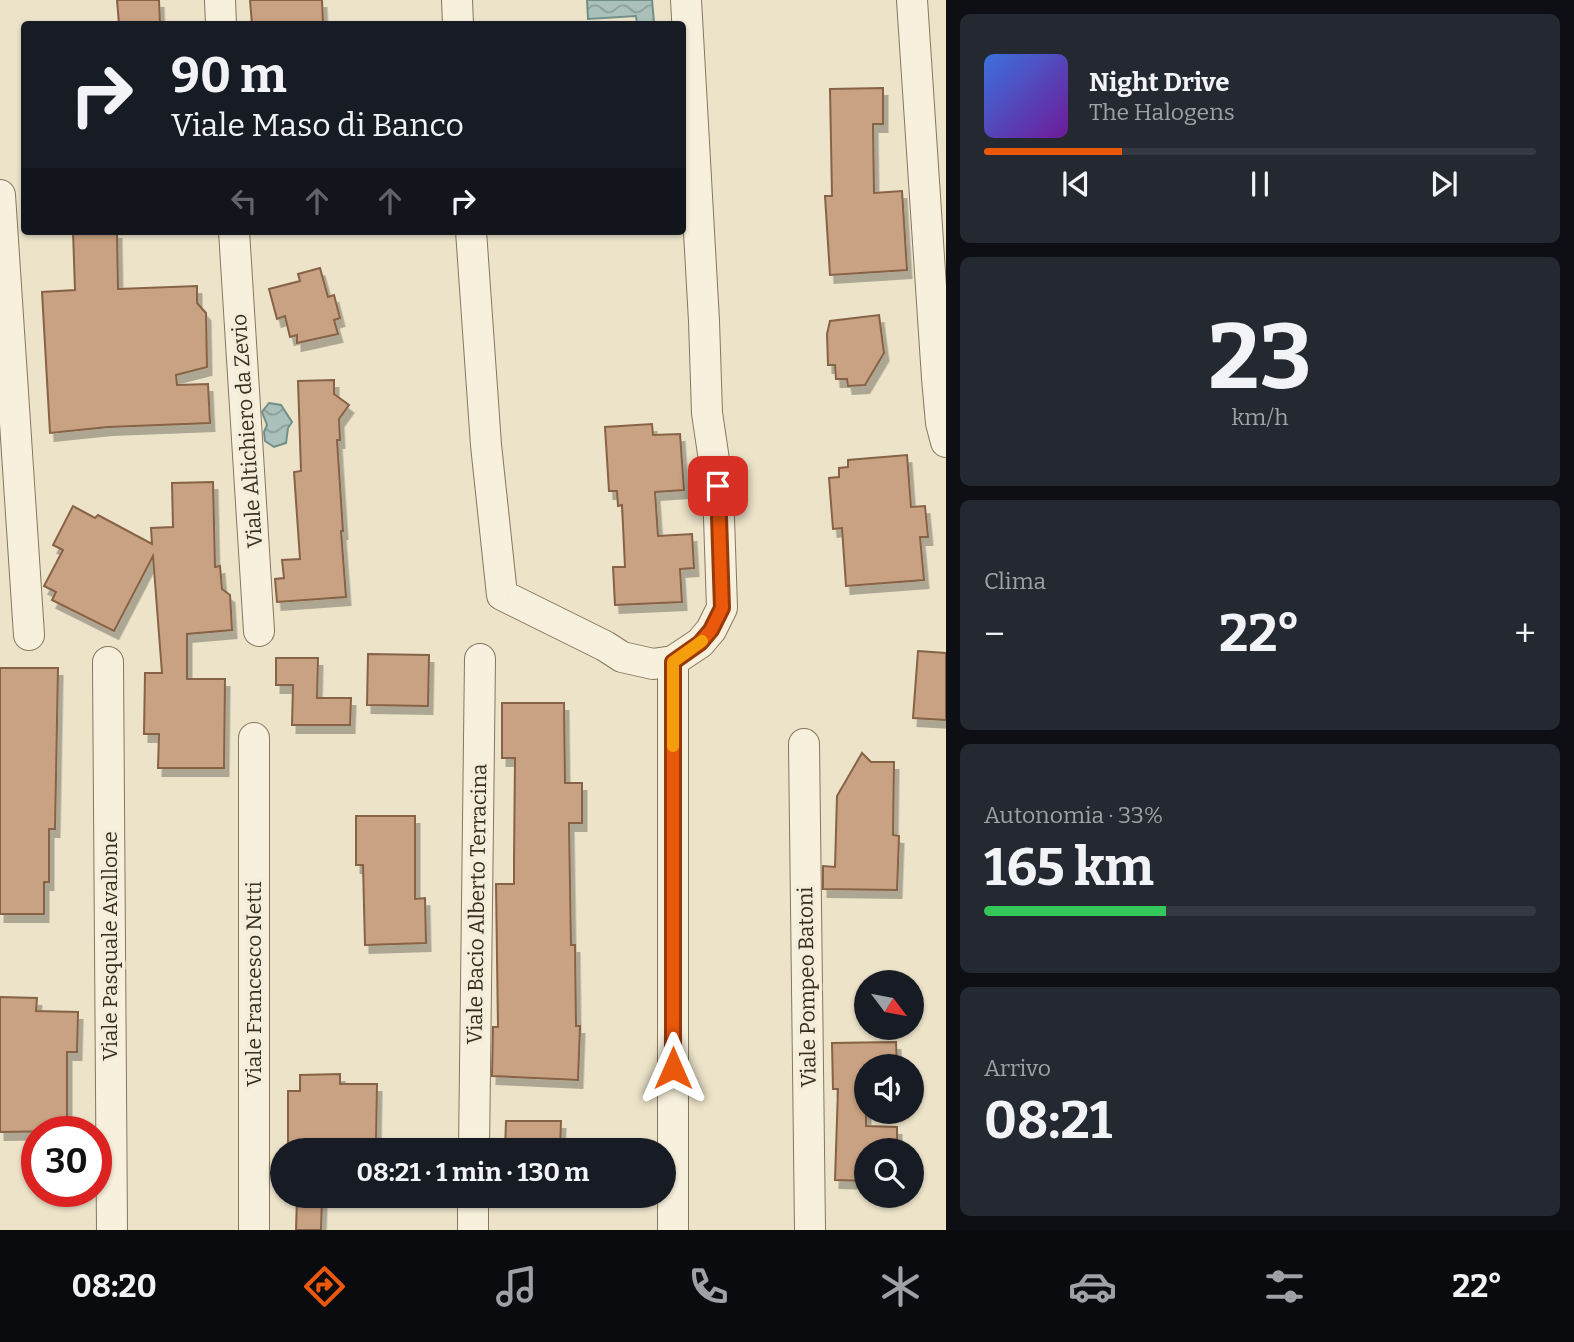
<!DOCTYPE html>
<html lang="it">
<head>
<meta charset="utf-8">
<style>
  body { margin:0; font-family:Bitter,serif; background:#242831; color:#f1f3f6; height:100vh; display:flex; flex-direction:column; font-size:26px; white-space:nowrap }
  * { box-sizing:border-box; margin:0 }
  p { font-size:23px; color:#9ea1a6 }
  .icon { flex:none; width:38px; height:38px; fill:none; stroke:currentColor; stroke-width:2; stroke-linecap:round; stroke-linejoin:round }
  .map { position:relative; flex:1; overflow:hidden }
  .drawer { display:flex; flex-direction:column; gap:14px; padding:14px; background:#0d0f14; width:628px }
  .drawer>* { flex:none }
  .guide { position:absolute; left:21px; top:21px; width:665px; height:214px; border-radius:7px; box-shadow:0 2px 5px #0004; background:#171b24; color:#f1f3f6; overflow:hidden }
  .needle { width:46px; rotate:122deg }
  .tools { position:absolute; left:854px; top:970px; display:grid; gap:14px }
  .tools a { display:grid; place-items:center; width:70px; height:70px; border-radius:50%; background:#171b24; box-shadow:0 2px 5px #0004; font-size:35px }
  .speed { position:absolute; left:21px; top:1116px; display:flex; gap:14px; font-size:35px; font-weight:700; text-align:center }
  .speed>* { display:grid; place-content:center; width:91px; height:91px; border-radius:50%; background:#171b24; box-shadow:0 2px 5px #0004; line-height:1 }
  .speed .limit { border:10px solid #d22; background:#fff; color:#111 }
  .pin { position:absolute; display:grid; place-items:center; width:60px; height:60px; color:#fff; margin:-30px; border-radius:14px; box-shadow:0 4px 10px #0006 }
  .me { position:absolute; width:77px; margin:-38px; rotate:0deg; stroke-linejoin:round; filter:drop-shadow(0 0 5px #0008) }
  .turn { display:flex; align-items:center; gap:24px; height:147px; padding:0 35px; font-size:32px }
  .turn .icon { width:91px; height:91px; stroke-width:2.5 }
  .turn b { display:block; font-size:49px; line-height:60px }
  .lanes { display:flex; align-items:center; height:66px; padding:0 35px; background:#0003; justify-content:center; gap:35px; direction:ltr }
  .lanes .off { opacity:.35 }
  .big { font-size:52px; font-weight:700; line-height:1.1 }
  .drawer .tile { flex:1; display:flex; flex-direction:column; justify-content:center; gap:10px; min-width:0; padding:0 24px; border-radius:10px; background:#242831 }
  .drawer .dial { align-items:center; gap:0 }
  .dial b { font-size:91px; line-height:1 }
  .song { display:flex; align-items:center; gap:21px }
  .cover { width:84px; height:84px; border-radius:10px; background:linear-gradient(135deg,hsl(220 70% 55%),hsl(280 70% 35%)) }
  .played { height:7px; border-radius:4px; background:linear-gradient(90deg,#ea580c 25%,#363941 25%) }
  .keys { display:flex; justify-content:space-around; direction:ltr }
  .heat { display:flex; justify-content:space-between; align-items:center; font-size:38px; direction:ltr }
  .charge { height:10px; border-radius:5px; background:linear-gradient(90deg,#34c759 33%,#363941 0) }
  .trip { position:absolute; left:270px; top:1138px; width:406px; height:70px; border-radius:35px; background:#171b24; box-shadow:0 2px 5px #0004; font-weight:700; line-height:70px; text-align:center }
  .menu { display:flex; height:112px; justify-content:space-around; align-items:center; background:#090b0e; color:#9ea1a6 }
  .menu .icon { width:49px; height:49px }
  .menu .selected { color:#ea580c }
  .menu b { font-size:32px; color:#f1f3f6 }
  main { display:flex; flex:1; min-height:0 }
  .map>svg:first-child { display:block }
  .water { fill:url(#water-waves); stroke:#718f89; stroke-width:2 }
  .building { fill:#c8a282; stroke:#866246; stroke-width:2; filter:url(#shadow) }
  .lines { fill:none; stroke-linecap:round; stroke-linejoin:round }
  .minor-casing { stroke:#88765f; stroke-width:32 }
  .minor { stroke:#f7f0dd; stroke-width:30 }
  .route-casing { stroke:#983908; stroke-width:18 }
  .route { stroke:#ea580c; stroke-width:12 }
  .slow { stroke:#f59e0b; stroke-width:12 }
  .labels { text-anchor:middle; dominant-baseline:central; stroke-width:7; stroke-linejoin:round; paint-order:stroke }
  .street-label { font-size:21px; fill:#392e21; stroke:#f4edd9 }
</style>
</head>
<body>
<main>
<div class="map">
<svg width="946" height="1230" viewBox="0 0 946 1230">
  <defs>
    <pattern id="water-waves" width="16" height="10" patternUnits="userSpaceOnUse" patternTransform="scale(1.75)"><rect width="16" height="10" fill="#aac1bb"/><path d="M0 5q4-4 8 0t8 0" fill="none" stroke="#8b9d98"/></pattern>
    <filter id="shadow"><feDropShadow dx="4.5" dy="8" stdDeviation="0" flood-color="#0004"/></filter>
  </defs>
  <rect width="100%" height="100%" fill="#ece3c9"/>
  <g class="water">
    <polygon points="587,0 652,0 654,23 637,24 636,16 588,19"/>
    <polygon points="269,403 281,405 292,422 288,428 286,443 274,447 265,441 264,432 267,425 262,412"/>
  </g>
  <g class="building">
    <polygon points="117,0 159,0 160,24 119,24"/>
    <polygon points="250,0 322,0 323,24 252,24"/>
    <polygon points="883,88 883,124 873,124 874,193 902,191 907,270 830,275 825,196 832,196 830,89"/>
    <polygon points="73,231 117,231 118,289 197,286 197,303 206,313 207,367 176,375 177,385 208,384 210,423 108,427 50,433 42,292 75,290"/>
    <polygon points="320,268 328,297 334,295 340,318 334,320 338,334 297,343 297,335 290,337 285,316 277,319 269,289 300,281 298,274"/>
    <polygon points="879,315 884,353 865,385 848,386 847,379 836,379 835,365 828,365 827,334 830,321"/>
    <polygon points="334,380 334,394 349,405 339,419 340,440 337,440 343,531 341,531 346,597 277,602 275,579 284,578 282,560 300,559 294,472 301,471 298,381"/>
    <polygon points="652,424 653,435 680,434 684,490 655,492 658,536 692,534 694,568 680,569 682,602 615,605 613,567 625,567 622,505 618,506 617,491 609,491 605,427"/>
    <polygon points="907,455 911,507 925,506 928,537 920,537 924,580 846,586 842,528 833,529 829,478 839,477 839,468 848,467 848,460"/>
    <polygon points="213,482 215,567 220,566 222,589 230,595 232,630 187,634 187,679 225,679 224,768 158,768 159,734 144,734 145,673 162,673 153,556 114,631 52,600 56,592 44,586 63,550 53,545 73,506 95,518 98,515 152,544 151,528 173,527 172,483"/>
    <polygon points="918,651 946,653 946,720 913,718"/>
    <polygon points="368,654 429,655 428,706 367,705"/>
    <polygon points="276,658 318,658 317,698 351,698 350,725 292,725 293,685 276,685"/>
    <polygon points="0,668 58,668 55,829 49,829 49,882 44,882 44,914 0,914"/>
    <polygon points="502,703 564,703 565,783 582,783 582,823 569,823 571,945 575,945 576,1026 580,1026 578,1080 492,1076 493,1027 498,1027 496,884 514,884 514,861 515,758 502,758"/>
    <polygon points="862,753 871,762 894,762 893,835 899,836 897,890 823,889 823,866 835,867 837,796"/>
    <polygon points="356,816 415,816 415,899 425,898 426,943 365,945 363,865 356,865"/>
    <polygon points="0,997 37,998 36,1011 78,1012 77,1052 67,1052 67,1131 0,1132"/>
    <polygon points="896,1042 897,1066 866,1066 866,1126 897,1127 897,1150 866,1150 866,1181 835,1180 838,1089 833,1089 832,1043"/>
    <polygon points="340,1074 340,1084 377,1084 376,1142 288,1143 288,1091 300,1091 300,1075"/>
    <polygon points="506,1121 561,1121 560,1150 505,1150"/>
    <polygon points="297,1197 322,1198 321,1230 296,1230"/>
  </g>
  <g class="lines">
    <defs>
      <g id="minor">
        <polyline points="220,0 221,24"/>
        <polyline points="457,0 458,24"/>
        <polyline points="912,0 937,378 941,423 946,442"/>
        <polyline points="0,195 29,635"/>
        <polyline points="234,231 259,631"/>
        <polyline points="471,231 486,445 502,595 605,646 622,657 653,664 673,661 700,643 711,630 722,608 718,487 707,413 704,321 686,0"/>
        <polyline points="673,661 673,1230"/>
        <polyline points="108,662 112,1230"/>
        <polyline points="804,744 810,1230"/>
        <polyline points="474,1150 480,659"/>
        <polyline points="254,1230 254,738"/>
        <polyline points="473,1230 473,1195"/>
      </g>
    </defs>
    <use href="#minor" class="minor-casing"/>
    <use href="#minor" class="minor"/>
  </g>
  <g class="lines">
    <defs>
      <polyline id="route" points="673,1068 673,662 700,643 711,630 722,608 718,486"/>
    </defs>
    <use href="#route" class="route-casing"/>
    <use href="#route" class="route"/>
    <polyline class="slow" points="673,746 673,662 702,641"/>
  </g>
  <g class="labels">
    <g class="street-label">
      <text transform="translate(247 431) rotate(-94)">Viale Altichiero da Zevio</text>
      <text transform="translate(477 904) rotate(-89)">Viale Bacio Alberto Terracina</text>
      <text transform="translate(110 946) rotate(-90)">Viale Pasquale Avallone</text>
      <text transform="translate(254 984) rotate(-90)">Viale Francesco Netti</text>
      <text transform="translate(807 987) rotate(-91)">Viale Pompeo Batoni</text>
    </g>
  </g>
</svg>
<div class="tools">
<a><svg class="needle" viewBox="-14 -14 28 28"><path d="M0-13l5 13h-10z" fill="#e53935"/><path d="M0 13l5-13h-10z" fill="#9ea1a6"/></svg></a>
<a><svg class="icon" aria-label="sound" viewBox="0 0 24 24"><path d="M4 9h4l5-4v14l-5-4H4zM17 9q2 3 0 6"/></svg></a>
<a><svg class="icon" aria-label="search" viewBox="0 0 24 24"><circle cx="10" cy="10" r="6"/><path d="M15 15l6 6"/></svg></a>
</div>
<div class="speed"><div class="limit">30</div></div>
<div class="pin" style="left:718px;top:486px;background:#d93025"><svg class="icon" aria-label="arrive" viewBox="0 0 24 24"><path d="M6 21V4h12l-3 4 3 4H6"/></svg></div>
<svg class="me" style="left:673px;top:1068px" viewBox="-20 -20 40 40"><path d="M0-17L14 15 0 8-14 15z" fill="#ea580c" stroke="#fff" stroke-width="4"/></svg>
<div class="trip">08:21 · 1 min · 130 m</div>
<div class="guide">
<div class="turn"><svg class="icon" aria-label="right" viewBox="0 0 24 24"><path d="M7 20v-9h11M14 6l5 5-5 5"/></svg><div><b>90 m</b>Viale Maso di Banco</div></div>
<div class="lanes"><svg class="icon off" aria-label="left" viewBox="0 0 24 24"><path d="M17 20v-9H6M10 6l-5 5 5 5"/></svg><svg class="icon off" aria-label="ahead" viewBox="0 0 24 24"><path d="M12 20V5M6 11l6-6 6 6"/></svg><svg class="icon off" aria-label="ahead" viewBox="0 0 24 24"><path d="M12 20V5M6 11l6-6 6 6"/></svg><svg class="icon" aria-label="right" viewBox="0 0 24 24"><path d="M7 20v-9h11M14 6l5 5-5 5"/></svg></div>
</div>
</div>
<section class="drawer">
<div class="tile">
<div class="song"><i class="cover"></i><div><b>Night Drive</b><p>The Halogens</p></div></div>
<div class="played"></div>
<div class="keys"><svg class="icon" aria-label="previous" viewBox="0 0 24 24"><path d="M18 5L8 12l10 7zM5 5v14"/></svg><svg class="icon" aria-label="pause" viewBox="0 0 24 24"><path d="M8 5v14M16 5v14"/></svg><svg class="icon" aria-label="next" viewBox="0 0 24 24"><path d="M6 5l10 7-10 7zM19 5v14"/></svg></div>
</div>
<div class="tile dial"><b>23</b><p>km/h</p></div>
<div class="tile"><p>Clima</p>
<div class="heat"><a>−</a><b class="big">22°</b><a>+</a></div>
</div>
<div class="tile"><p>Autonomia · 33%</p><b class="big">165 km</b><div class="charge"></div></div>
<div class="tile"><p>Arrivo</p><b class="big">08:21</b></div>
</section>
</main>
<nav class="menu">
<b>08:20</b>
<svg class="icon selected" aria-label="directions" viewBox="0 0 24 24"><path d="M12 3l9 9-9 9-9-9zM9 14v-3h6M13 9l2 2-2 2"/></svg>
<svg class="icon" aria-label="music" viewBox="0 0 24 24"><path d="M9 18V5l10-2v13"/><circle cx="6" cy="18" r="3"/><circle cx="16" cy="16" r="3"/></svg>
<svg class="icon" aria-label="phone" viewBox="0 0 24 24"><path d="M5 4h4l2 5-3 2q2 4 5 5l2-3 5 2v4C11 20 4 13 5 4z"/></svg>
<svg class="icon" aria-label="climate" viewBox="0 0 24 24"><path d="M12 3v18M4 7l16 10M4 17L20 7"/></svg>
<svg class="icon" aria-label="car" viewBox="0 0 24 24"><path d="M5 17H2v-5l4-1 3-4h7l3 4 3 1v5h-3M9 17h6M6 11h13"/><circle cx="7" cy="17" r="2"/><circle cx="17" cy="17" r="2"/></svg>
<svg class="icon" aria-label="filters" viewBox="0 0 24 24"><path d="M4 7h16M4 17h16"/><circle cx="9" cy="7" r="2"/><circle cx="15" cy="17" r="2"/></svg>
<b>22°</b>
</nav>
</body>
</html>
